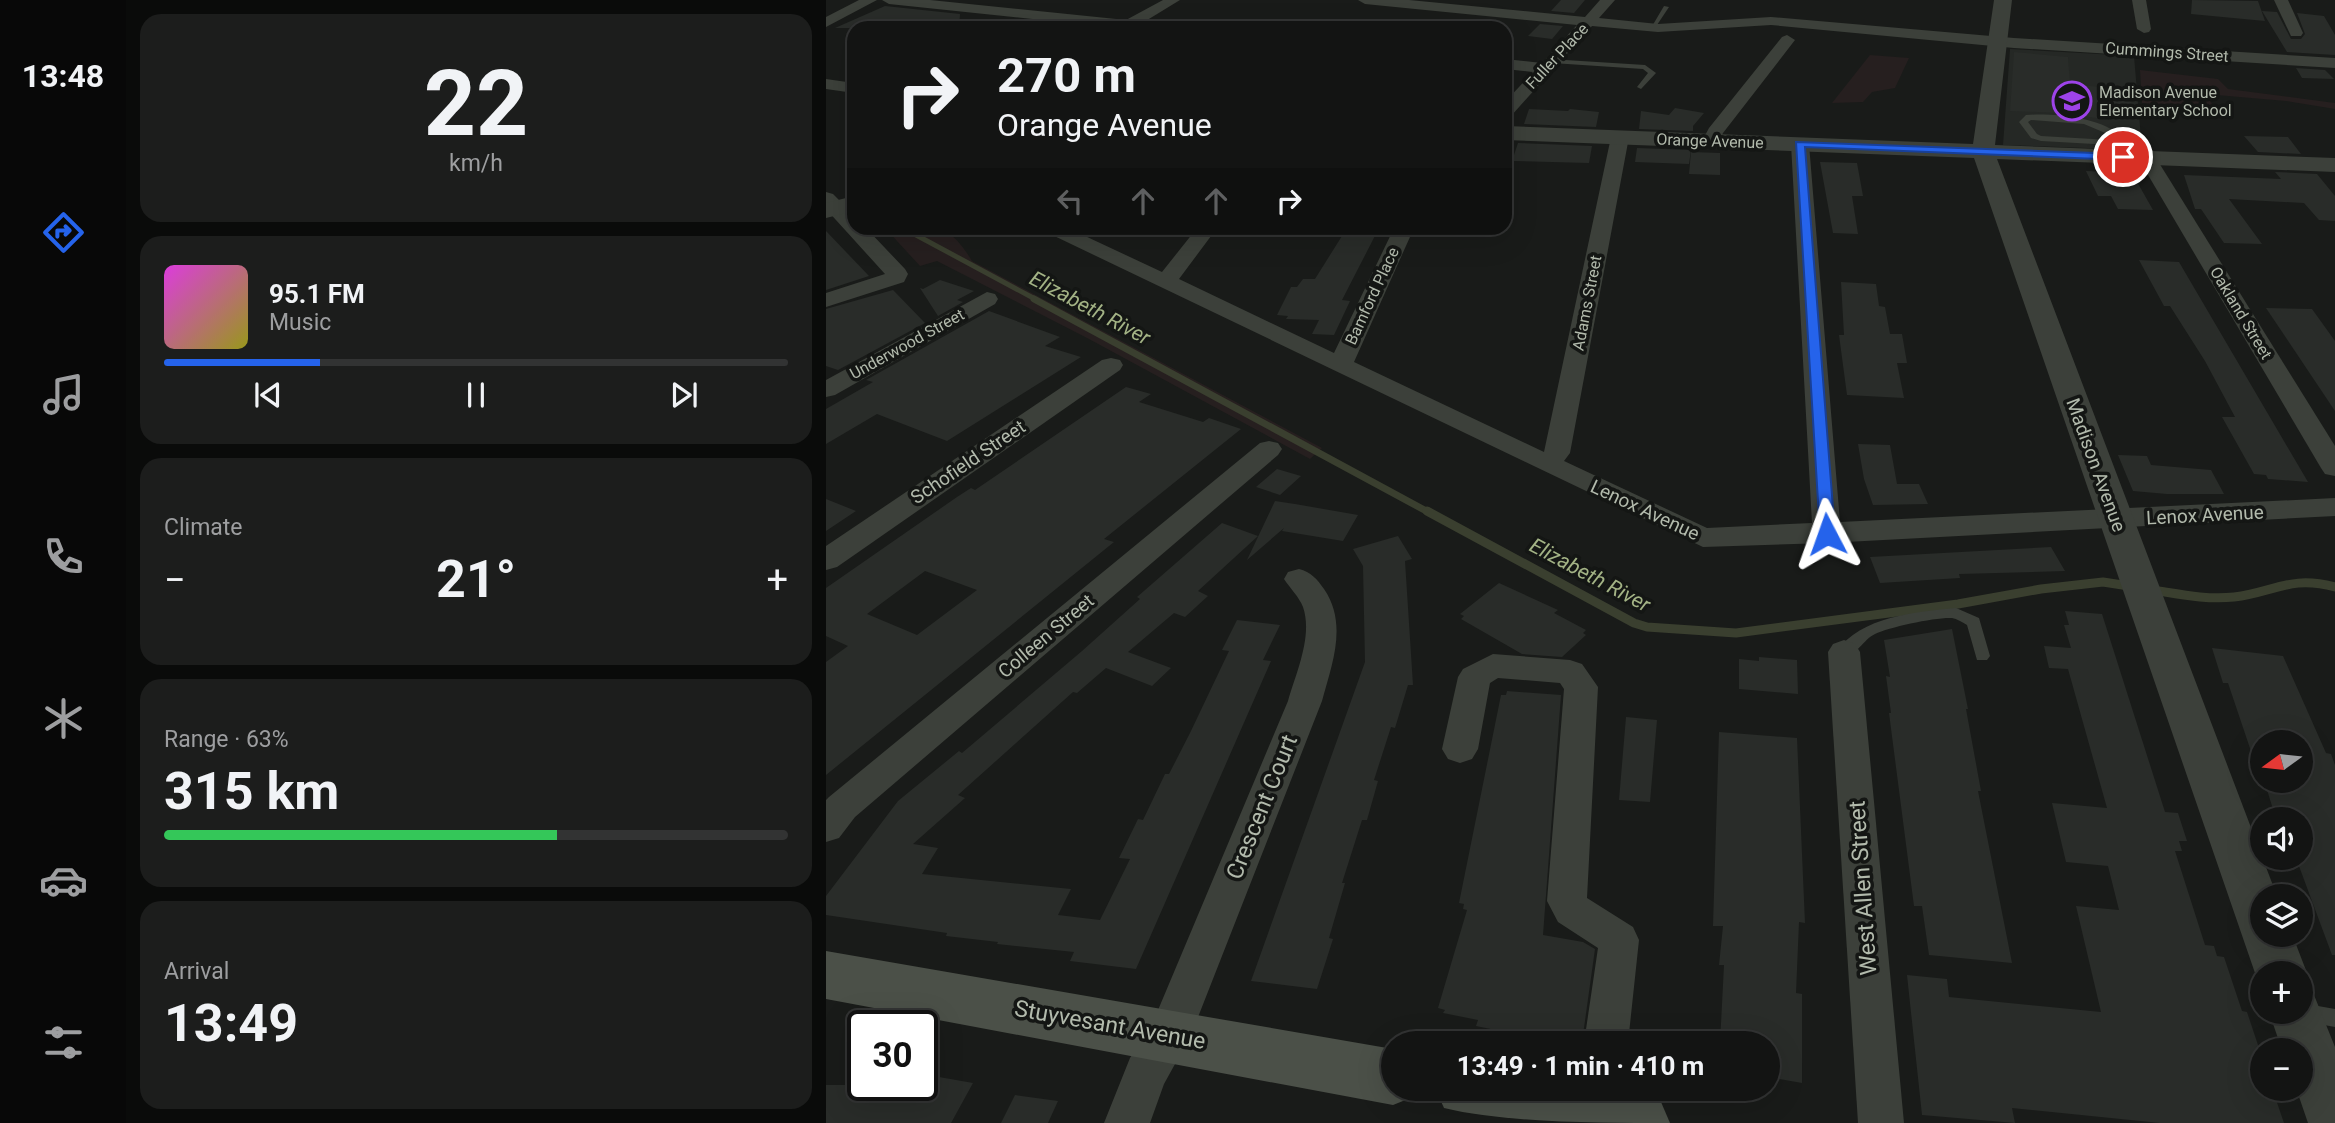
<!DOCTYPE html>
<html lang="en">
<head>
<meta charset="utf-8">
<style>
  body { margin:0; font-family:Roboto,sans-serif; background:#1c1d1c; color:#f1f3f6; height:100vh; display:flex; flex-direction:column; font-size:26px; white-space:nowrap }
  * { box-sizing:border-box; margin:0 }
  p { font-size:23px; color:#9d9ea0 }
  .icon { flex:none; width:38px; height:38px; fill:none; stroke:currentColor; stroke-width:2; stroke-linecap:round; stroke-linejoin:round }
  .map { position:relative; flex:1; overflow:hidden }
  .details { display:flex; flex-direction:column; gap:14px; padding:14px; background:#0a0b0a; width:700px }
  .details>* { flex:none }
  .top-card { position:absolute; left:21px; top:21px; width:665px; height:214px; border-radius:21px; box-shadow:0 7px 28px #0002,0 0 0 2px #323333; background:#131413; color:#f1f3f6; overflow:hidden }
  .needle { width:46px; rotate:255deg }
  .buttons { position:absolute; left:1424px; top:730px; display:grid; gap:14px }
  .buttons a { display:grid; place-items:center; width:63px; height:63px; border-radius:50%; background:#131413; box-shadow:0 7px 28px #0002,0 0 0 2px #323333; font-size:35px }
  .speed { position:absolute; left:21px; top:1010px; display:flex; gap:14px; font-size:35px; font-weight:700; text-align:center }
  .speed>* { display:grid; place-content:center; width:91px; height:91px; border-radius:50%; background:#131413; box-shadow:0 7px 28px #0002,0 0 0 2px #323333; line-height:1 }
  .speed .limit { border:4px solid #111; border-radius:10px; background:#fff; color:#111 }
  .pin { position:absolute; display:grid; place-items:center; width:60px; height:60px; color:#fff; margin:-30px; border:4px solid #fff; border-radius:50%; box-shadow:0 2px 7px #0007 }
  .me { position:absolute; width:77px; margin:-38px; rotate:356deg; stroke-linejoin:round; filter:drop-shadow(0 0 5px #0008) }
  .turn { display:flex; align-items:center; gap:24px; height:147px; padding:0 35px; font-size:32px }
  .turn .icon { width:91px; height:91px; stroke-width:2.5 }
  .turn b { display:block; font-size:49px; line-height:60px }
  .lanes { display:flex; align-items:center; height:66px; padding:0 35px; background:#0003; justify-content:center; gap:35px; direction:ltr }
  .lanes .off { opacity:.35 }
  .big { font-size:52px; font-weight:700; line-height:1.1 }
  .details .tile { flex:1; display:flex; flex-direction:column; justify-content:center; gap:10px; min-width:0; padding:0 24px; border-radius:21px; background:#1c1d1c }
  .details .dial { align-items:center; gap:0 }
  .dial b { font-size:91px; line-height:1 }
  .song { display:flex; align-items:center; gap:21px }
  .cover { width:84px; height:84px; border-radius:10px; background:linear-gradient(135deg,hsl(300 70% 55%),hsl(60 70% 35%)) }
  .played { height:7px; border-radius:4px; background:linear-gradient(90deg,#2563eb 25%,#323333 25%) }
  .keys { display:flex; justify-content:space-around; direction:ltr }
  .heat { display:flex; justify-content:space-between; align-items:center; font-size:38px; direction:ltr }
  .charge { height:10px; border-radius:5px; background:linear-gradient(90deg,#34c759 63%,#323333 0) }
  .trip { position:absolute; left:555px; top:1031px; width:399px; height:70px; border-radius:35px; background:#131413; box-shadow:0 7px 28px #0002,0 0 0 2px #323333; font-weight:700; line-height:70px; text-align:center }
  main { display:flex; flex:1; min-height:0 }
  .tabs { display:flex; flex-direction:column; width:126px; justify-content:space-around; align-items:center; background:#080808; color:#9d9ea0 }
  .tabs .icon { width:49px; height:49px }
  .tabs .current { color:#2563eb }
  .tabs b { font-size:32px; color:#f1f3f6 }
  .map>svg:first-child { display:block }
  .built { fill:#252825 }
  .green { fill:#261f1f }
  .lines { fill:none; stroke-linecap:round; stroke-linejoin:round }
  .stream-far2 { stroke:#3a3f2f; stroke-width:5 }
  .stream-far1 { stroke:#3a3f2f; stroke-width:7 }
  .stream { stroke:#3a3f2f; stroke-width:9 }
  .building { fill:#292c29; fill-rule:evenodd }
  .service { fill:#3c403a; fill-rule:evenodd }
  .minor { fill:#3c403a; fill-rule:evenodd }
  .tertiary { fill:#3c403a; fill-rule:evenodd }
  .secondary { fill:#4b5048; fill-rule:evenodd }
  .route { fill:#2563eb; stroke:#184099; stroke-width:2 }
  .labels { text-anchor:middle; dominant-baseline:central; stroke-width:7; stroke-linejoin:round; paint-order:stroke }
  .far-street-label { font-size:16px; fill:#b2baac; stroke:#141614 }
  .far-poi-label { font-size:16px; fill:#b2baac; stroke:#141614; text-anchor:start }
  .street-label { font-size:19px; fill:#b2baac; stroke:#141614 }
  .water-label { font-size:21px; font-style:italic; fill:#a3b385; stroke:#141614 }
  .near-street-label { font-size:23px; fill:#b2baac; stroke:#141614 }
</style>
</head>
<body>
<main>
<nav class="tabs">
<b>13:48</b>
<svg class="icon current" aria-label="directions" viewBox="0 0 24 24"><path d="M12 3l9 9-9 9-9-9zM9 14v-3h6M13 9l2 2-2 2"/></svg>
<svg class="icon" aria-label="music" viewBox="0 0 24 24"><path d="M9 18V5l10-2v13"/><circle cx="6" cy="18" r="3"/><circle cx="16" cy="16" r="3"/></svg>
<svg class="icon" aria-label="phone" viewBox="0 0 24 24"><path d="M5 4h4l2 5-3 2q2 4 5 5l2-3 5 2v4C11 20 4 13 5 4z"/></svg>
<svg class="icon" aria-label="climate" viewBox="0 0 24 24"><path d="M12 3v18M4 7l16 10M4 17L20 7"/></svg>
<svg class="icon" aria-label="car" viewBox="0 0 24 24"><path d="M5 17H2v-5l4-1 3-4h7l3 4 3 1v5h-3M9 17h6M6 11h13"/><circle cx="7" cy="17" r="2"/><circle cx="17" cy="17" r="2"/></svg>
<svg class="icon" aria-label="filters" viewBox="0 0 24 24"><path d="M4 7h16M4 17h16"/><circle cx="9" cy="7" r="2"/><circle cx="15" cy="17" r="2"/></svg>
</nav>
<section class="details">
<div class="tile dial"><b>22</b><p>km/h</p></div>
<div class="tile">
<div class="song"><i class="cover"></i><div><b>95.1 FM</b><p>Music</p></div></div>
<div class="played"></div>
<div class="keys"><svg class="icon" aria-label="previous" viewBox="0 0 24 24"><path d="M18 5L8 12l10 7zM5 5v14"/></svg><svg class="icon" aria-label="pause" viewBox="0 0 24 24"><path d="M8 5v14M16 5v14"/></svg><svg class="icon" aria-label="next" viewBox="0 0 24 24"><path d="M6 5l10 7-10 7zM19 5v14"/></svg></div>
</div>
<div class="tile"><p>Climate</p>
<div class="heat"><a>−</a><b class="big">21°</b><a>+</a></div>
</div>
<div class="tile"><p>Range · 63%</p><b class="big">315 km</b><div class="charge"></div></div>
<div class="tile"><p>Arrival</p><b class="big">13:49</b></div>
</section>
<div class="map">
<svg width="1509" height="1123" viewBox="0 0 1509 1123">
  <rect width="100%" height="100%" fill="#191b19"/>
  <polygon class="built" points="1184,49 1308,56 1316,150 1177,145"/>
  <g class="green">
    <polygon points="1044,55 1083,58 1069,88 1046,92 1037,102 1006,103"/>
    <polygon points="1314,70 1392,79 1402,89 1509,103 1509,109 1460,101 1379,94 1392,112 1316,103"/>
    <path d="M 59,228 C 105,227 120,218 146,261 L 496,448 L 484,459 L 263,339 L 111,261 L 94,266 Z"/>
  </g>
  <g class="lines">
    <polyline class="stream-far2" points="77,228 211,300"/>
    <polyline class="stream-far1" points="208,299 604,513"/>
    <g class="stream">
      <polyline points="601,511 808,623 821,627 910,633 1132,604 1215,589 1277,582 1303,586"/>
      <path d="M 1326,590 C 1353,594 1380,600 1408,597 C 1449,592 1464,575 1509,587"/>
    </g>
  </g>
  <g class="building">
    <polygon points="735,0 759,0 748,13 725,11"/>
    <polygon points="1366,0 1432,1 1439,21 1365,14"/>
    <polygon points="59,6 134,14 133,28 9,28"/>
    <polygon points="1436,11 1451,12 1465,39 1475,39 1479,34 1471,13 1498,16 1509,35 1509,55 1461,52"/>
    <polygon points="714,24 737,26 726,39 702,36"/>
    <polygon points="1188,52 1242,57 1244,84 1304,90 1307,113 1282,110 1284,120 1235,113 1184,111"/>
    <polygon points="1470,68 1499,70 1508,79 1476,78"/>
    <polygon points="849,108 878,113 867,126 867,131 813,129 815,111 843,115"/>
    <polygon points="703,109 742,111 744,109 773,112 770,127 698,124"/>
    <polygon points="1418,136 1462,137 1475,154 1432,152"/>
    <polygon points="692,143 766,146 763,163 686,161"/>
    <polygon points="811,148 865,150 863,164 809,162"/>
    <polygon points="865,152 894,153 894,175 863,174"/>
    <polygon points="994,162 1031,163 1037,196 1026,196 1032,234 1007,233"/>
    <polygon points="1260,171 1306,173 1327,210 1292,209 1285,196 1272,196"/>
    <polygon points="1449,172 1491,174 1509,196 1509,221 1493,220 1478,203 1403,199 1436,244 1398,243 1375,209 1369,209 1358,175 1455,179"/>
    <polygon points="521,228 553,228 516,300 524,301 508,335 486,334 493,320 460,319 462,316 451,315 465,287 471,287 477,279 489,279"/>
    <polygon points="0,231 43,276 0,290"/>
    <polygon points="1313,260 1353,262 1482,482 1442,479 1440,475 1428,474 1396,417 1409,417 1379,361 1344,306 1338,306"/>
    <polygon points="114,280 148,291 131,300 137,302 112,316 94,288 97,289"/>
    <polygon points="1015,282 1050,284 1053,306 1059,307 1064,334 1076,334 1081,363 1071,363 1078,398 1021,395 1013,335 1018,335"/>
    <polygon points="67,290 99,323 12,370 0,366 0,309"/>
    <polygon points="1440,308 1486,309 1509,341 1509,411"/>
    <polygon points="163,311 234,337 219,346 255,357 121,441 51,414 0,444 0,409 47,382 40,380"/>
    <path d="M 300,387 L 325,394 L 313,402 L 377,422 L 383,418 L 415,429 L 278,539 L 288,542 L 0,775 L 0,662 L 22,646 L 0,636 L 0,588 L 131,497 L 145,488 L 149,490 ZM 99,571 L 151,590 L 91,635 L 41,614 Z"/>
    <polygon points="1032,444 1064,445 1071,484 1093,484 1102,504 1047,505 1038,479"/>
    <polygon points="1292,455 1321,456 1325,465 1385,470 1398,494 1341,494 1307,491"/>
    <polygon points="451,469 475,476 454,495 430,487"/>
    <polygon points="0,499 30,511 0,531"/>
    <polygon points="449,501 469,504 532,515 517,541 456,531 458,528 421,560"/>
    <polygon points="396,523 432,536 372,591 382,596 359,617 348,613 302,652 345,668 326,686 280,668 251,693 247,692 132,795 139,798 87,844 112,848 96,874 245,889 232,915 274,920 304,859 293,858 312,819 317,820 339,774 343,774 364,733 403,651 396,650 411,620 454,625 437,660 445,661 310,969 244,961 248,952 171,944 172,942 120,936 121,933 0,915 0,896 72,801 133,751 136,753 256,651 314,599 311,597"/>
    <polygon points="572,536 586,559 579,561 587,685 582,685 569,728 565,727 548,780 552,781 541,820 536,820 516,883 519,883 503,938 507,939 491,989 425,981 539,662 537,566 527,549"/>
    <polygon points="1225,547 1239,571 1133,574 1134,578 1054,583 1044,557"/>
    <polygon points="673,583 732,610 728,613 760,630 757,633 760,635 736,657 696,654 635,619 638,616 634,614"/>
    <polygon points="1239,611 1276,614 1339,812 1352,813 1361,841 1353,841 1356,851 1349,851 1379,945 1388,946 1391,956 1398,957 1416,1011 1421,1012 1437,1060 1437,1088 1446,1088 1458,1123 1334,1123 1186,1108 1189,1123 1096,1115 1081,975 1121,979 1123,997 1275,1012 1250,906 1293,910 1282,866 1240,862 1226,803 1281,808 1242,669 1223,668 1218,646 1245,648 1238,625 1243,625"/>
    <polygon points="1126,629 1142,709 1140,709 1155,791 1152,791 1186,963 1103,955 1096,906 1088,906 1063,713 1065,713 1060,676 1064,677 1058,640"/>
    <polygon points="1386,648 1457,656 1500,753 1505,754 1509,765 1509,955 1506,955 1470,858 1475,858 1475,819 1450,819 1438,780 1475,780 1475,738 1437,734 1437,771 1432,772 1402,683 1397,683"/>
    <polygon points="933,657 971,660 972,694 913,689 913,659 933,661"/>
    <polygon points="681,691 735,695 717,935 757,942 769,949 757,1035 729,1030 727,1037 690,1029 689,1034 650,1026 652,1020 617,1013 619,1010 612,1008 641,910 637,909 638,904 633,903 675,695 680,695"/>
    <polygon points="800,717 831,720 824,802 793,800"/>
    <polygon points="893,732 971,738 979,923 973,922 970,993 976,994 976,1083 942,1077 942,1043 894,1043 898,965 893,965 897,926 887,926"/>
    <polygon points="96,1074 147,1083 125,1123 0,1123 0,1085 96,1085"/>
    <polygon points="189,1095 232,1101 222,1123 175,1123"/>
  </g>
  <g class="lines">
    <g class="service">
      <polygon points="838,6 843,7 829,28 825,28"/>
      <polygon points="723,59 819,65 830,73 815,89 811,87 822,73 817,69 726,63 722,61"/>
      <path d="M 1200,115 C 1226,113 1272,117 1292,134 L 1293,143 L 1301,157 L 1294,159 L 1286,145 L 1215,141 L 1205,138 L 1193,122 ZM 1205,120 L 1258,124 L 1284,135 L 1284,140 L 1215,136 L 1211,134 L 1202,122 Z"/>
      <path d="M 1130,608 L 1153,618 L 1164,656 L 1161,660 L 1151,660 L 1141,625 C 1136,622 1131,619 1126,618 C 1110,617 1063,627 1049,634 C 1036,640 1029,660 1013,656 L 1010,652 C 1035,616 1090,612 1130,608 Z"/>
      <polygon points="1475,1003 1509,1009 1509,1027 1465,1019 1462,1012 1475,1012"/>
    </g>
    <g class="minor">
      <polygon points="33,0 51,0 0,27 0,17"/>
      <polygon points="56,0 104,0 300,20 337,0 354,0 318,22 339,25 341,28 291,28 63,4"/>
      <polygon points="532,0 583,0 759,17 774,0 789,0 773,18 832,24 945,17 1188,38 1509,58 1509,68 1188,48 945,25 832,32 766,26 685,116 679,117 679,102 707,72 679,69 679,59 716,63 751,25 539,4"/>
      <polygon points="1306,0 1320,0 1325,29 1323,32 1318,33 1311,29"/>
      <polygon points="1448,0 1462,0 1477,33 1475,36 1465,36"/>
      <polygon points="961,35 969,40 897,133 891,145 879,145 876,141 883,128 956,37"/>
      <polygon points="0,79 28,83 28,93 0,89"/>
      <polygon points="794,132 803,137 744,453 738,461 881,528 986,523 965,144 974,139 983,144 1014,522 1509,498 1509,516 1001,543 877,547 220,232 217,228 242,228 336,272 371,228 391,228 353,279 508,353 568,228 588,228 528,362 718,452 785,137"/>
      <polygon points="1321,152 1330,158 1509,446 1509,476 1499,474 1495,468 1312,158"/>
      <polygon points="0,192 7,194 28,215 28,228 40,228 79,269 82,274 78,282 0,307 0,293 59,274 0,209"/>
      <polygon points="161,292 169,294 172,299 169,304 9,395 0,397 0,380"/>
      <polygon points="285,358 294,360 297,365 294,370 11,567 0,570 0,546 276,360"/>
      <polygon points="443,441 452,443 456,449 452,455 29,817 13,838 0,842 0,800 3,797 434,443"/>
      <path d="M 473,569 C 485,572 491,579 498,589 C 522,624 506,664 496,701 L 365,1035 L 338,1084 L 324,1123 L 278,1123 L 304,1058 L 327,1022 L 462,701 C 470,673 487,636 477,607 C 473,597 464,588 458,579 L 462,572 Z"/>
      <polygon points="1018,640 1029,644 1034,652 1078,1123 1032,1123 1002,652 1007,644"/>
      <polygon points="667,654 744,660 756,664 772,687 761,898 807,927 813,940 802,1043 758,1043 772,948 732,922 721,901 738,689 734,683 672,678 664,683 652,749 646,759 634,763 622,759 616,749 632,677 637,669"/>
    </g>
    <g class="tertiary">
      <polygon points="1168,0 1186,0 1169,145 1509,158 1509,172 1171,159 1451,896 1437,896 1437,934 1466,934 1481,973 1475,985 1475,973 1437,973 1437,989 1429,973 1148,158 679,140 679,126 1147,144"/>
      <polygon points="28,196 28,211 0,218 0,203"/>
      <polygon points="1475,990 1488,995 1509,1047 1509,1123 1482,1123 1470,1088 1475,1088 1475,1050 1456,1050 1443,1012 1475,1012"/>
    </g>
    <g class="secondary">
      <polygon points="0,951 567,1049 567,1088 591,1088 587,1097 567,1105 0,999"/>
      <path d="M 609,1088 L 788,1088 L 814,1093 L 835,1102 L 844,1123 C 775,1123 680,1123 618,1108 Z"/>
    </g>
  </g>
  <polygon class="route" points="970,142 1297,154 1302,157 1297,160 979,147 1009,534 1001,539 994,534"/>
  <defs>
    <symbol id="school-ring" viewBox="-11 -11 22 22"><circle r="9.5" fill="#141614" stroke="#9d43e9" stroke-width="1.5"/><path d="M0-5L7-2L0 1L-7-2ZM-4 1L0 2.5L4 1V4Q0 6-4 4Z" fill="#9d43e9"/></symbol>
  </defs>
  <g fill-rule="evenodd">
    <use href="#school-ring" x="1224" y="79" width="44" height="44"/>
  </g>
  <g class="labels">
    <g class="far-street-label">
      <text transform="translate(1341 52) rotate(4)">Cummings Street</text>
      <text transform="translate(731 56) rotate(-47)">Fuller Place</text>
      <text transform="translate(884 141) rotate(2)">Orange Avenue</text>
      <text transform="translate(546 296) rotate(-65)">Bamford Place</text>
      <text transform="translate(761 303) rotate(-79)">Adams Street</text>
      <text transform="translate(1415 313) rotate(59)">Oakland Street</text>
      <text transform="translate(81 344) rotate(-29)">Underwood Street</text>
    </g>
    <g class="far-poi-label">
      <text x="1273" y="92">Madison Avenue<tspan x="1273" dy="18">Elementary School</tspan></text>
    </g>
    <g class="street-label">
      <text transform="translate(142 462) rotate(-34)">Schofield Street</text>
      <text transform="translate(1270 465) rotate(70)">Madison Avenue</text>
      <text transform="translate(819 510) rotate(25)">Lenox Avenue</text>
      <text transform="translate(1379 515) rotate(-3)">Lenox Avenue</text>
      <text transform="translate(220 636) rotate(-40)">Colleen Street</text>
    </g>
    <g class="water-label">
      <text transform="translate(264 308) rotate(28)">Elizabeth River</text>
      <text transform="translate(764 575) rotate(28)">Elizabeth River</text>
    </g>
    <g class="near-street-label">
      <text transform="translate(436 807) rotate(-68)">Crescent Court</text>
      <text transform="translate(1037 888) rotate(-94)">West Allen Street</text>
      <text transform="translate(284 1025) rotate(10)">Stuyvesant Avenue</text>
    </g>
  </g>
</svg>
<div class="buttons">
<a><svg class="needle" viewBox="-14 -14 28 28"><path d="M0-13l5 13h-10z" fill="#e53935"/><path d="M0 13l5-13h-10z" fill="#9d9ea0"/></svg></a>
<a><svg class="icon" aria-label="sound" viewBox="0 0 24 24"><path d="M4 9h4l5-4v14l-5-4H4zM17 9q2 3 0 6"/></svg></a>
<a><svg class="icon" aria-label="layers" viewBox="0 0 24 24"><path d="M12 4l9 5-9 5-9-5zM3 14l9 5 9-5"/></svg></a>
<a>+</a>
<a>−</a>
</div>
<div class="speed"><div class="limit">30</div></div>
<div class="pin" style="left:1297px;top:157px;background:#d93025"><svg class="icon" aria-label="arrive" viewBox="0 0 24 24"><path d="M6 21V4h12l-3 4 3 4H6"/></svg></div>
<svg class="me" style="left:1001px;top:534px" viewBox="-20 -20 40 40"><path d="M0-17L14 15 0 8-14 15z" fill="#2563eb" stroke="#fff" stroke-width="4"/></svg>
<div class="trip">13:49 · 1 min · 410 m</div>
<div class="top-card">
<div class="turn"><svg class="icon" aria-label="right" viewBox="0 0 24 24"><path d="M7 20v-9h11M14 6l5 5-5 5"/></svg><div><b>270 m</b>Orange Avenue</div></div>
<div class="lanes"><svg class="icon off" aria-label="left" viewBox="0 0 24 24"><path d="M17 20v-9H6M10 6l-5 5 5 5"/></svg><svg class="icon off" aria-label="ahead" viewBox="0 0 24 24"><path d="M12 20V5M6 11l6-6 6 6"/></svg><svg class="icon off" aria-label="ahead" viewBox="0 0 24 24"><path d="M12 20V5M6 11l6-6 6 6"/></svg><svg class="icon" aria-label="right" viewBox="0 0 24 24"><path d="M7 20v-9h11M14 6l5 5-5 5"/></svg></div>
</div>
</div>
</main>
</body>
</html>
